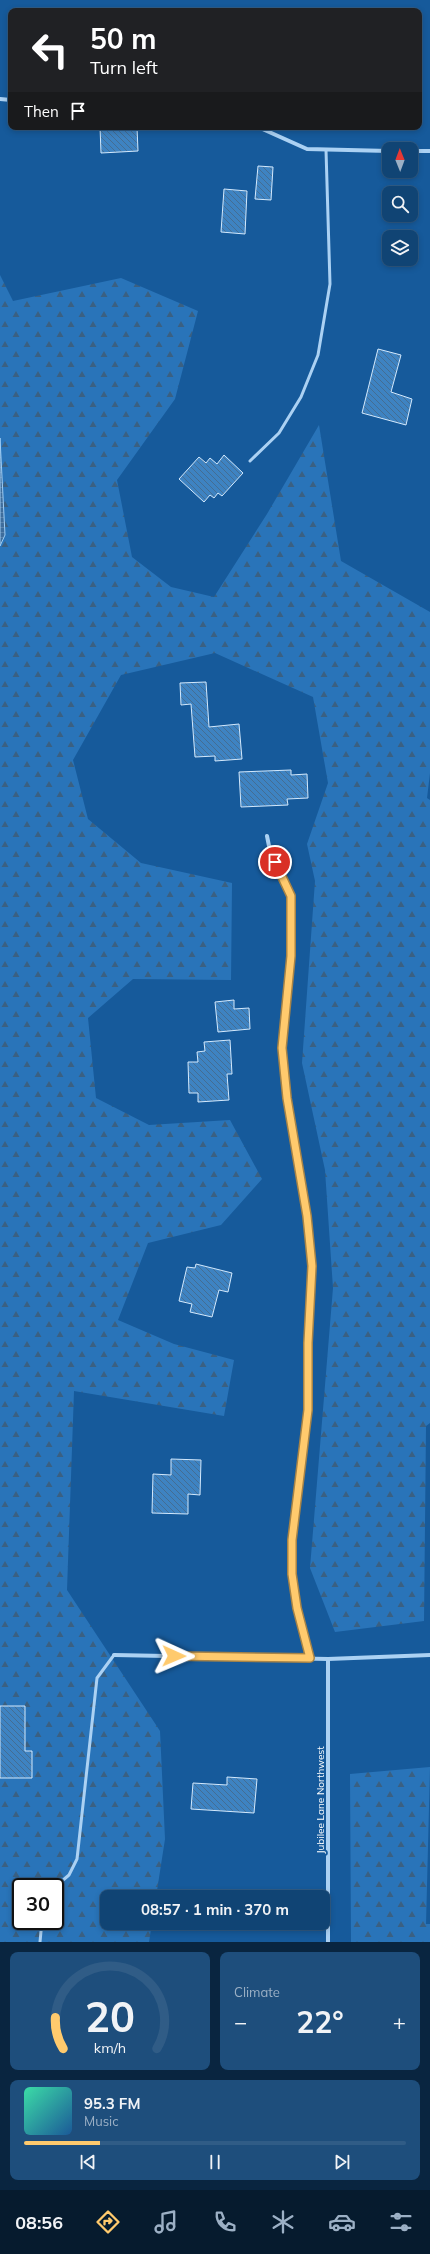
<!DOCTYPE html>
<html lang="en">
<head>
<meta charset="utf-8">
<style>
  body { margin:0; font-family:Mulish,sans-serif; background:#1e4e7c; color:#f1f3f6; height:100vh; display:flex; flex-direction:column; font-size:15px; white-space:nowrap }
  * { box-sizing:border-box; margin:0 }
  p { font-size:13px; color:#9cb0c5 }
  .icon { flex:none; width:22px; height:22px; fill:none; stroke:currentColor; stroke-width:2; stroke-linecap:round; stroke-linejoin:round }
  .map { position:relative; height:1942px; overflow:hidden }
  .side { display:flex; flex-direction:column; gap:10px; padding:10px; background:#092540; flex:1 }
  .side>* { flex:none }
  .hud { position:absolute; left:8px; top:8px; width:414px; height:122px; border-radius:8px; box-shadow:0 2px 6px #0003,0 0 0 1px #305c86; background:#202124; color:#fff; overflow:hidden }
  .needle { width:26px; rotate:359deg }
  .buttons { position:absolute; left:382px; top:142px; display:grid; gap:8px }
  .buttons a { display:grid; place-items:center; width:36px; height:36px; border-radius:8px; background:#104474; box-shadow:0 2px 6px #0003,0 0 0 1px #305c86; font-size:20px }
  .speed { position:absolute; left:12px; top:1878px; display:flex; gap:8px; font-size:20px; font-weight:700; text-align:center }
  .speed>* { display:grid; place-content:center; width:52px; height:52px; border-radius:50%; background:#104474; box-shadow:0 2px 6px #0003,0 0 0 1px #305c86; line-height:1 }
  .speed .limit { border:2px solid #111; border-radius:6px; background:#fff; color:#111 }
  .pin { position:absolute; display:grid; place-items:center; width:34px; height:34px; color:#fff; margin:-17px; border:2px solid #fff; border-radius:50%; box-shadow:0 1px 4px #0007 }
  .me { position:absolute; width:44px; margin:-22px; rotate:91deg; stroke-linejoin:round; filter:drop-shadow(0 0 3px #0008) }
  .turn { display:flex; align-items:center; gap:14px; height:84px; padding:0 16px; font-size:18px }
  .turn .icon { width:52px; height:52px; stroke-width:2.5 }
  .turn b { display:block; font-size:28px; line-height:34px }
  .then { display:flex; align-items:center; height:38px; padding:0 16px; background:#0003; gap:8px; font-size:15px }
  .big { font-size:30px; font-weight:700; line-height:1.1 }
  .side .tile { flex:1; display:flex; flex-direction:column; justify-content:center; gap:6px; min-width:0; padding:0 14px; border-radius:8px; background:#1e4e7c }
  .side .dial { align-items:center; gap:0 }
  .dial svg { height:104px; overflow:visible; fill:none; stroke:#305c86; stroke-width:7; stroke-linecap:round; text-anchor:middle }
  .dial text { fill:#f1f3f6; stroke:none }
  .song { display:flex; align-items:center; gap:12px }
  .cover { width:48px; height:48px; border-radius:6px; background:linear-gradient(135deg,hsl(160 70% 55%),hsl(210 70% 35%)) }
  .played { height:4px; border-radius:2px; background:linear-gradient(90deg,#ffca6d 20%,#305c86 20%) }
  .keys { display:flex; justify-content:space-around; direction:ltr }
  .heat { display:flex; justify-content:space-between; align-items:center; font-size:22px; direction:ltr }
  .side .tiles { flex:1; display:grid; gap:10px; grid-template-columns:1fr 1fr }
  .tile:last-child { grid-column:span 2 }
  .trip { position:absolute; left:100px; top:1890px; width:230px; height:40px; border-radius:8px; background:#104474; box-shadow:0 2px 6px #0003,0 0 0 1px #305c86; font-weight:700; line-height:40px; text-align:center }
  .menu { display:flex; height:64px; justify-content:space-around; align-items:center; background:#061b2e; color:#9cb0c5 }
  .menu .icon { width:28px; height:28px }
  .menu .active { color:#ffca6d }
  .menu b { font-size:18px; color:#f1f3f6 }
  .map>svg:first-child { display:block }
  .forest { fill:url(#forest-firs); fill-rule:evenodd }
  .water { fill:url(#water-rules); stroke:#9ecdf5 }
  .building { fill:url(#building-back-hatch); stroke:#d3e9fd }
  .lines { fill:none; stroke-linecap:round; stroke-linejoin:round }
  .service { stroke:#abd1f3; stroke-width:3 }
  .minor { stroke:#abd1f3; stroke-width:4 }
  .route-casing { stroke:#a68347; stroke-width:10 }
  .route { stroke:#ffca6d; stroke-width:7 }
  .labels { text-anchor:middle; dominant-baseline:central; stroke-width:4; stroke-linejoin:round; paint-order:stroke }
  .street-label { font-size:10px; fill:#fff; stroke:#165a9b }
</style>
</head>
<body>
<div class="map">
<svg width="430" height="1942" viewBox="0 0 430 1942">
  <defs>
    <pattern id="forest-firs" width="22" height="20" patternUnits="userSpaceOnUse"><rect width="22" height="20" fill="#2974b9"/><path d="M5 1l3.5 6h-7zM16 11l3.5 6h-7z" fill="#3a6082"/></pattern>
    <pattern id="water-rules" width="6" height="5" patternUnits="userSpaceOnUse"><rect width="6" height="5" fill="#3e6d9c"/><path d="M0 2.5h6" fill="none" stroke="#5b83ab"/></pattern>
    <pattern id="building-back-hatch" width="6" height="6" patternUnits="userSpaceOnUse"><rect width="6" height="6" fill="#3e83c2"/><path d="M-1 5l2 2M0 0l6 6M5-1l2 2" fill="none" stroke="#446d93"/></pattern>
  </defs>
  <rect width="100%" height="100%" fill="#165a9b"/>
  <g class="forest">
    <path d="M 0,275 L 13,301 L 121,278 L 198,311 L 175,399 L 117,480 L 132,557 L 171,587 L 214,597 L 267,514 L 319,425 L 341,561 L 430,612 L 430,773 L 427,798 L 430,800 L 430,1423 L 426,1426 L 424,1621 L 335,1632 L 310,1568 L 333,1288 L 325,1170 L 302,1063 L 315,881 L 307,844 L 328,783 L 313,697 L 215,653 L 121,675 L 73,760 L 88,819 L 141,863 L 232,883 L 231,980 L 133,979 L 88,1018 L 96,1098 L 149,1125 L 230,1120 L 262,1179 L 221,1225 L 148,1243 L 118,1320 L 174,1344 L 234,1360 L 224,1416 L 74,1391 L 67,1590 L 160,1731 L 165,1839 L 156,1897 L 107,1897 L 107,1923 L 152,1923 L 149,1942 L 0,1942 L 0,546 L 5,535 L 0,438 ZM 21,1887 L 55,1887 L 55,1921 L 21,1921 Z"/>
    <polygon points="430,1767 426,1924 430,1924 430,1942 351,1942 350,1774"/>
  </g>
  <polygon class="water" points="0,438 5,535 0,546"/>
  <g class="building">
    <polygon points="100,127 137,127 138,151 101,153"/>
    <polygon points="258,166 273,167 271,200 255,199"/>
    <polygon points="224,189 247,191 245,234 221,232"/>
    <polygon points="378,349 401,355 391,392 412,399 406,425 362,413"/>
    <polygon points="224,455 243,473 222,496 218,493 214,498 210,495 204,502 179,479 199,457 206,463 210,458 217,464"/>
    <polygon points="206,682 209,727 239,724 242,759 215,761 215,756 195,757 191,704 181,705 180,683"/>
    <polygon points="291,770 291,775 307,774 308,798 287,799 288,805 241,807 239,772"/>
    <polygon points="234,1000 234,1009 249,1008 250,1029 218,1032 215,1002"/>
    <polygon points="230,1040 232,1074 227,1074 229,1100 198,1102 198,1093 189,1093 188,1062 198,1062 197,1052 205,1051 204,1042"/>
    <polygon points="196,1264 232,1273 228,1292 219,1290 212,1317 190,1312 192,1304 179,1301 187,1267 195,1268"/>
    <polygon points="171,1459 201,1460 200,1495 188,1494 188,1514 152,1513 153,1474 171,1475"/>
    <polygon points="0,1706 25,1706 25,1751 32,1751 32,1778 0,1778"/>
    <polygon points="227,1777 257,1779 254,1813 191,1809 193,1783 227,1785"/>
  </g>
  <g class="lines">
    <g class="service">
      <polyline points="250,461 279,433 301,397 318,355 330,284 326,150"/>
      <polyline points="55,1887 69,1875 77,1859 97,1678 114,1655"/>
      <polyline points="40,1942 42,1921"/>
    </g>
    <g class="minor">
      <polyline points="0,99 11,100"/>
      <polyline points="258,127 307,149 389,151"/>
      <polyline points="411,151 430,151"/>
      <polyline points="267,836 270,851 291,895 291,956 282,1048 312,1266 308,1343 308,1410 292,1540 292,1574 297,1608 310,1658"/>
      <polyline points="114,1655 328,1659 430,1655"/>
      <polyline points="328,1659 328,1942"/>
    </g>
  </g>
  <g class="lines">
    <defs>
      <polyline id="route" points="174,1656 310,1658 297,1608 292,1574 292,1540 308,1410 308,1343 312,1266 307,1216 287,1098 282,1048 291,956 291,896 275,862"/>
    </defs>
    <use href="#route" class="route-casing"/>
    <use href="#route" class="route"/>
  </g>
  <g class="labels">
    <g class="street-label">
      <text transform="translate(320 1800) rotate(-90)">Jubilee Lane Northwest</text>
    </g>
  </g>
</svg>
<div class="buttons">
<a><svg class="needle" viewBox="-14 -14 28 28"><path d="M0-13l5 13h-10z" fill="#e53935"/><path d="M0 13l5-13h-10z" fill="#9cb0c5"/></svg></a>
<a><svg class="icon" aria-label="search" viewBox="0 0 24 24"><circle cx="10" cy="10" r="6"/><path d="M15 15l6 6"/></svg></a>
<a><svg class="icon" aria-label="layers" viewBox="0 0 24 24"><path d="M12 4l9 5-9 5-9-5zM3 14l9 5 9-5"/></svg></a>
</div>
<div class="speed"><div class="limit">30</div></div>
<div class="pin" style="left:275px;top:862px;background:#d93025"><svg class="icon" aria-label="arrive" viewBox="0 0 24 24"><path d="M6 21V4h12l-3 4 3 4H6"/></svg></div>
<svg class="me" style="left:174px;top:1656px" viewBox="-20 -20 40 40"><path d="M0-17L14 15 0 8-14 15z" fill="#ffca6d" stroke="#fff" stroke-width="4"/></svg>
<div class="trip">08:57 · 1 min · 370 m</div>
<div class="hud">
<div class="turn"><svg class="icon" aria-label="left" viewBox="0 0 24 24"><path d="M17 20v-9H6M10 6l-5 5 5 5"/></svg><div><b>50 m</b>Turn left</div></div>
<div class="then">Then<svg class="icon" aria-label="arrive" viewBox="0 0 24 24"><path d="M6 21V4h12l-3 4 3 4H6"/></svg></div>
</div>
</div>
<section class="side">
<div class="tiles">
<div class="tile dial"><svg viewBox="0 0 100 80">
<path d="M14 69A42 42 0 1 1 86 69"/>
<path d="M14 69A42 42 0 0 1 8 45" stroke="#ffca6d"/>
<text x="50" y="56" font-size="32" font-weight="700">20</text>
<text x="50" y="72" font-size="11">km/h</text>
</svg></div>
<div class="tile"><p>Climate</p>
<div class="heat"><a>−</a><b class="big">22°</b><a>+</a></div>
</div>
<div class="tile">
<div class="song"><i class="cover"></i><div><b>95.3 FM</b><p>Music</p></div></div>
<div class="played"></div>
<div class="keys"><svg class="icon" aria-label="previous" viewBox="0 0 24 24"><path d="M18 5L8 12l10 7zM5 5v14"/></svg><svg class="icon" aria-label="pause" viewBox="0 0 24 24"><path d="M8 5v14M16 5v14"/></svg><svg class="icon" aria-label="next" viewBox="0 0 24 24"><path d="M6 5l10 7-10 7zM19 5v14"/></svg></div>
</div>
</div>
</section>
<nav class="menu">
<b>08:56</b>
<svg class="icon active" aria-label="directions" viewBox="0 0 24 24"><path d="M12 3l9 9-9 9-9-9zM9 14v-3h6M13 9l2 2-2 2"/></svg>
<svg class="icon" aria-label="music" viewBox="0 0 24 24"><path d="M9 18V5l10-2v13"/><circle cx="6" cy="18" r="3"/><circle cx="16" cy="16" r="3"/></svg>
<svg class="icon" aria-label="phone" viewBox="0 0 24 24"><path d="M5 4h4l2 5-3 2q2 4 5 5l2-3 5 2v4C11 20 4 13 5 4z"/></svg>
<svg class="icon" aria-label="climate" viewBox="0 0 24 24"><path d="M12 3v18M4 7l16 10M4 17L20 7"/></svg>
<svg class="icon" aria-label="car" viewBox="0 0 24 24"><path d="M5 17H2v-5l4-1 3-4h7l3 4 3 1v5h-3M9 17h6M6 11h13"/><circle cx="7" cy="17" r="2"/><circle cx="17" cy="17" r="2"/></svg>
<svg class="icon" aria-label="filters" viewBox="0 0 24 24"><path d="M4 7h16M4 17h16"/><circle cx="9" cy="7" r="2"/><circle cx="15" cy="17" r="2"/></svg>
</nav>
</body>
</html>
